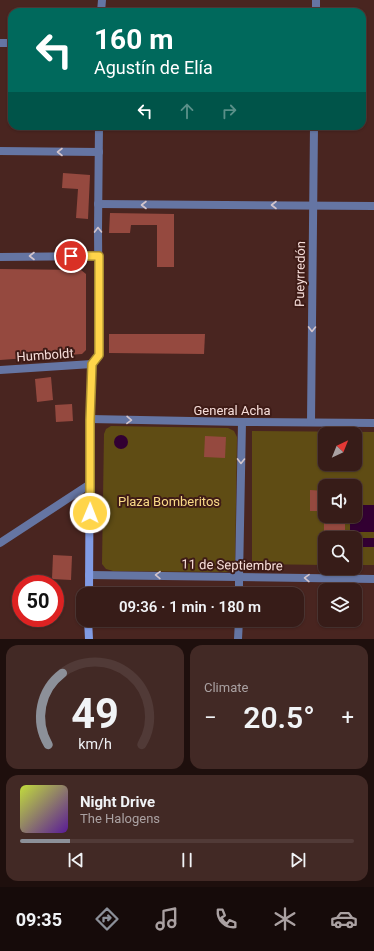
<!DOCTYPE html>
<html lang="en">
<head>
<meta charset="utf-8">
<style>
  body { margin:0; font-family:Roboto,sans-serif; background:#422925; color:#f1f3f6; height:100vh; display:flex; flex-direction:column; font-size:15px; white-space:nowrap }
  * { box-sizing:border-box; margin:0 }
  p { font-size:13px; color:#aaa1a2 }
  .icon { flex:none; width:22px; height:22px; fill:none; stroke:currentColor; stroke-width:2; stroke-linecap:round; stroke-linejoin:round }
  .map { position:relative; height:639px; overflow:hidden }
  .details { display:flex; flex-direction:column; gap:6px; padding:6px; background:#1e0f0d; flex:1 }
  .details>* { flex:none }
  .hud { position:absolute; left:8px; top:8px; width:358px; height:122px; border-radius:12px; box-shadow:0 1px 3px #0004,0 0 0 1px #513a37; background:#00695c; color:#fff; overflow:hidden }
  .needle { width:26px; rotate:43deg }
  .fabs { position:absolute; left:318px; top:427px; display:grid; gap:8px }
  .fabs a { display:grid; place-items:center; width:44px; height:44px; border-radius:8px; background:#371c18; box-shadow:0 1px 3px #0004,0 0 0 1px #513a37; font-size:20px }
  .speed { position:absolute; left:12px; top:575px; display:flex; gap:8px; font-size:20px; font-weight:700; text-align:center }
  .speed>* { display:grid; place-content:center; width:52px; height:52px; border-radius:50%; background:#371c18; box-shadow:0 1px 3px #0004,0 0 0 1px #513a37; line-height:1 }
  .speed .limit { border:6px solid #d22; background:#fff; color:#111 }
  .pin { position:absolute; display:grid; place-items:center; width:34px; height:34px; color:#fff; margin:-17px; border:2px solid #fff; border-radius:50%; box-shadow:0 1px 4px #0007 }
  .me { position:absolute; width:44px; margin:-22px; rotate:1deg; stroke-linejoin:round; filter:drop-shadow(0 0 3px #0008) }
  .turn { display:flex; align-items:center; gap:14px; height:84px; padding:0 20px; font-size:18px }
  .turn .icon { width:52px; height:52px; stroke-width:2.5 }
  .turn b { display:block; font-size:28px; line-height:34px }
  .lanes { display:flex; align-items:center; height:38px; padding:0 20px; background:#0003; justify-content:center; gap:20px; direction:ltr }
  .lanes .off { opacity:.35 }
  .big { font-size:30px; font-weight:600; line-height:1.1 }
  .details .widget { flex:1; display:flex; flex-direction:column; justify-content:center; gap:6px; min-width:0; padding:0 14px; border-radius:12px; background:#422925 }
  .details .dial { align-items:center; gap:0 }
  .dial svg { height:104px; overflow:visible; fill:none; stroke:#513a37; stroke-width:7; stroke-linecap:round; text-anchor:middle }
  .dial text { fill:#f1f3f6; stroke:none }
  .song { display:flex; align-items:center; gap:12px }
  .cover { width:48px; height:48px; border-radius:6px; background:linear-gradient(135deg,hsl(70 70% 55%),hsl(270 70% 35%)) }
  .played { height:4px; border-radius:2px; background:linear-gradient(90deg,#8c9099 15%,#513a37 15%) }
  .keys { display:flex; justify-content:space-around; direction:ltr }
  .heat { display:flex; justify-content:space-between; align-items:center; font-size:22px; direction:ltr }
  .details .tiles { flex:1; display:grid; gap:6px; grid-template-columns:1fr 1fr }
  .widget:last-child { grid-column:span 2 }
  .trip { position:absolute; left:76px; top:587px; width:228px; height:40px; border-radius:12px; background:#371c18; box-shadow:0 1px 3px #0004,0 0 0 1px #513a37; font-weight:600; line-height:40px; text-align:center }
  .tab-bar { display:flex; height:64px; justify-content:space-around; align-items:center; background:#160b0a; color:#aaa1a2 }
  .tab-bar .icon { width:28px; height:28px }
  .tab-bar .on { color:#8c9099 }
  .tab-bar b { font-size:18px; color:#f1f3f6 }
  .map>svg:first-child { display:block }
  .green { fill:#5f4c14; fill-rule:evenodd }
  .water { fill:#320032 }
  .building { fill:#95493f }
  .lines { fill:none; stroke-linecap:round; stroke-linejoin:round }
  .minor { stroke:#6575a3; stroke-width:8 }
  .tertiary { stroke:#6575a3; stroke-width:8 }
  .secondary { stroke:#819be4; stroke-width:8 }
  .oneway { stroke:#d2c4cc }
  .route-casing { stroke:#a68a30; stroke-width:10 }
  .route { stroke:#ffd54a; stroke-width:7 }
  .labels { text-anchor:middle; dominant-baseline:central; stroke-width:4; stroke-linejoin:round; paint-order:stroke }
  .street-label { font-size:13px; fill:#f7deda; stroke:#3e1b16 }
  .park-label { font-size:13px; fill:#fada88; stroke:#3e1b16 }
</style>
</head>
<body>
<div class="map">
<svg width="374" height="639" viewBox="0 0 374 639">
  <rect width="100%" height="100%" fill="#492520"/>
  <g class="green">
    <polygon points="111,426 228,428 234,431 237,437 235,565 232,570 227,572 113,571 106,569 102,564 104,434 106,429"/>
    <path d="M 252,431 L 374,432 L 374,565 L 355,565 L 355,538 L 325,538 L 325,565 L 252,564 ZM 325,434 L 355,434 L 355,464 L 325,464 ZM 325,486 L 355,486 L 355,516 L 325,516 Z"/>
  </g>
  <g class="water">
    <circle cx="121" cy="442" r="7"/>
    <polygon points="355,505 374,505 374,532 350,532 350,516 355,516"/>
    <rect x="355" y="538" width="19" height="9"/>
  </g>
  <g class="building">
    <polygon points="63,173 90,175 88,219 76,218 78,189 62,188"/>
    <polygon points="110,213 174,214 174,267 157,267 157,225 131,225 130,233 109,233"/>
    <polygon points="0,269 81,270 86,274 86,350 82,354 0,360"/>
    <polygon points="109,334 205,334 204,354 109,353"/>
    <polygon points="51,377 53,400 37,402 35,379"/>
    <polygon points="72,404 73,421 56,422 55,405"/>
    <polygon points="205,436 226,437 225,458 204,457"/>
    <polygon points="310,490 325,491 325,511 310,511"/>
    <rect x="324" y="516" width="21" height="22"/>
    <polygon points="53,555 72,556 71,580 52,579"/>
  </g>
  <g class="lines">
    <g class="minor">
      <polyline points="0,43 12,43"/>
      <polyline points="0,151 99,152"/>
      <polyline points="98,204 374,206"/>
      <polyline points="0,257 99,256"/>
      <polyline points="239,594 239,577"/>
      <polyline points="238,639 239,620"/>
    </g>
    <g class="tertiary">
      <polyline points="101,12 102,0"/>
      <polyline points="316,12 316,0"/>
      <polyline points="0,370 92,364 99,355 98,230 99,126"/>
      <polyline points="90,419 242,422 374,423"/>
      <polyline points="311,422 314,126"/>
      <polyline points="0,543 90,484"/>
      <polyline points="89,575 374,579"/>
      <polyline points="239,577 242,422"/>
    </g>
    <g class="secondary">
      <polyline points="89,594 90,419 92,364"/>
      <polyline points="88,620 89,639"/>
    </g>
  </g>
  <defs><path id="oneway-chevron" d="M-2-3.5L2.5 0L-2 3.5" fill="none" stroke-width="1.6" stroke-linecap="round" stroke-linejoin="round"/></defs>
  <g class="oneway">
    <use href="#oneway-chevron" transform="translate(60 152) rotate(-180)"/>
    <use href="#oneway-chevron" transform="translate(144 205) rotate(-180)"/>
    <use href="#oneway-chevron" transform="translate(274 205) rotate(-180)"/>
    <use href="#oneway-chevron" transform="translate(98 230) rotate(-91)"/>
    <use href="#oneway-chevron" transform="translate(32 256) rotate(180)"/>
    <use href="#oneway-chevron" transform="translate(312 329) rotate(91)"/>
    <use href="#oneway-chevron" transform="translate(129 420) rotate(1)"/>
    <use href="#oneway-chevron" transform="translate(241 461) rotate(91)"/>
    <use href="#oneway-chevron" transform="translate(158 575) rotate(-179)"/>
    <use href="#oneway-chevron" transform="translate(307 578) rotate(-179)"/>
  </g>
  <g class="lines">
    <defs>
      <polyline id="route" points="71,256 99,256 99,355 92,364 90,420 90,513"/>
    </defs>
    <use href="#route" class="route-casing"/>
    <use href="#route" class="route"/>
  </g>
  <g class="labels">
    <g class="street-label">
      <text transform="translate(300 274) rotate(-89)">Pueyrredón</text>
      <text transform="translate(45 355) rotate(-4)">Humboldt</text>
      <text x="232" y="410">General Acha</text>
      <text transform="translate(232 565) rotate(1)">11 de Septiembre</text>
    </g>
    <g class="park-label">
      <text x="169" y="501">Plaza Bomberitos</text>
    </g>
  </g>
</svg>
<div class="fabs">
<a><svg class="needle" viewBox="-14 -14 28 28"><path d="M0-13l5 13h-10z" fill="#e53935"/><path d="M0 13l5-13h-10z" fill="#aaa1a2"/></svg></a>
<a><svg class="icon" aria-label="sound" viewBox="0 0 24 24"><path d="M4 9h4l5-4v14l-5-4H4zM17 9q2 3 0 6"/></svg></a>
<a><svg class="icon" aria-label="search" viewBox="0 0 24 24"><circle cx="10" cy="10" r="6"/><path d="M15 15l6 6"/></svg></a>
<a><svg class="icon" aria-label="layers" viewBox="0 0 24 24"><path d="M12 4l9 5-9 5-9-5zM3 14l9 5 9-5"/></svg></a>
</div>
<div class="speed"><div class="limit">50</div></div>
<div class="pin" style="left:71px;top:256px;background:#d93025"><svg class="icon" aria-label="arrive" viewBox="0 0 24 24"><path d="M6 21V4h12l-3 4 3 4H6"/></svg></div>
<svg class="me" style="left:90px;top:513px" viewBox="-20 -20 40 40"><circle r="17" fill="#ffd54a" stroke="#fff" stroke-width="3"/><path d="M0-11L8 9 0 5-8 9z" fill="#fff"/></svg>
<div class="trip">09:36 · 1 min · 180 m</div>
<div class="hud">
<div class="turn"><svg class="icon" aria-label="left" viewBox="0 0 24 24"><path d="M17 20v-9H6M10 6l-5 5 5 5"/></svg><div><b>160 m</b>Agustín de Elía</div></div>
<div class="lanes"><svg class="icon" aria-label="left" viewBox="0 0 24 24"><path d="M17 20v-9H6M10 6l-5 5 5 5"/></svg><svg class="icon off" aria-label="ahead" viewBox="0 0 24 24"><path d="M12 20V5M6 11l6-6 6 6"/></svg><svg class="icon off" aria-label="right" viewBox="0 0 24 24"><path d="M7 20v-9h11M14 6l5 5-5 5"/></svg></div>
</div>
</div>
<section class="details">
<div class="tiles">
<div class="widget dial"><svg viewBox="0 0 100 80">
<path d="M14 69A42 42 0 1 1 86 69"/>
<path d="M14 69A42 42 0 0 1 25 14" stroke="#8c9099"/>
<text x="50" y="56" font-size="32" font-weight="700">49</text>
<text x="50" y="72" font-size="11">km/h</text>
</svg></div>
<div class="widget"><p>Climate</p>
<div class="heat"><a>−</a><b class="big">20.5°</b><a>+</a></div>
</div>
<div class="widget">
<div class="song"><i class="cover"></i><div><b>Night Drive</b><p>The Halogens</p></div></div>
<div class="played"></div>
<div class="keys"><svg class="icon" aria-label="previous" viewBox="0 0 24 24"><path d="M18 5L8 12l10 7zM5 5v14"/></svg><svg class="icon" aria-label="pause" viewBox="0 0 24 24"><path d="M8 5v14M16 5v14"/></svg><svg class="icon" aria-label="next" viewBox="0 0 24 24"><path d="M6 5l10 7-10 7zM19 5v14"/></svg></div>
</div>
</div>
</section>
<nav class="tab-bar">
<b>09:35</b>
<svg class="icon on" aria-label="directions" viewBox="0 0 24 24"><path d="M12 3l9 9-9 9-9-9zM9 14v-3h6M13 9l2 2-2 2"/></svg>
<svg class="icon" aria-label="music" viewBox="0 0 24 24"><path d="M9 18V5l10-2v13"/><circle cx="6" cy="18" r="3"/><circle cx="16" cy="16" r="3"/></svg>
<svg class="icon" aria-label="phone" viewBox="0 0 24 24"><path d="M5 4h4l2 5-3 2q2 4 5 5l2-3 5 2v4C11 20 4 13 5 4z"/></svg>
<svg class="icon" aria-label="climate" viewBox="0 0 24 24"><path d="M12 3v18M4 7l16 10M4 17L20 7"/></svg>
<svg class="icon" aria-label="car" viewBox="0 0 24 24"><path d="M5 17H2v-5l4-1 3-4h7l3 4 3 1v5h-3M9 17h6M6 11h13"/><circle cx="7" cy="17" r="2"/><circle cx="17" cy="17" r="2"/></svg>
</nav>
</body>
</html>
